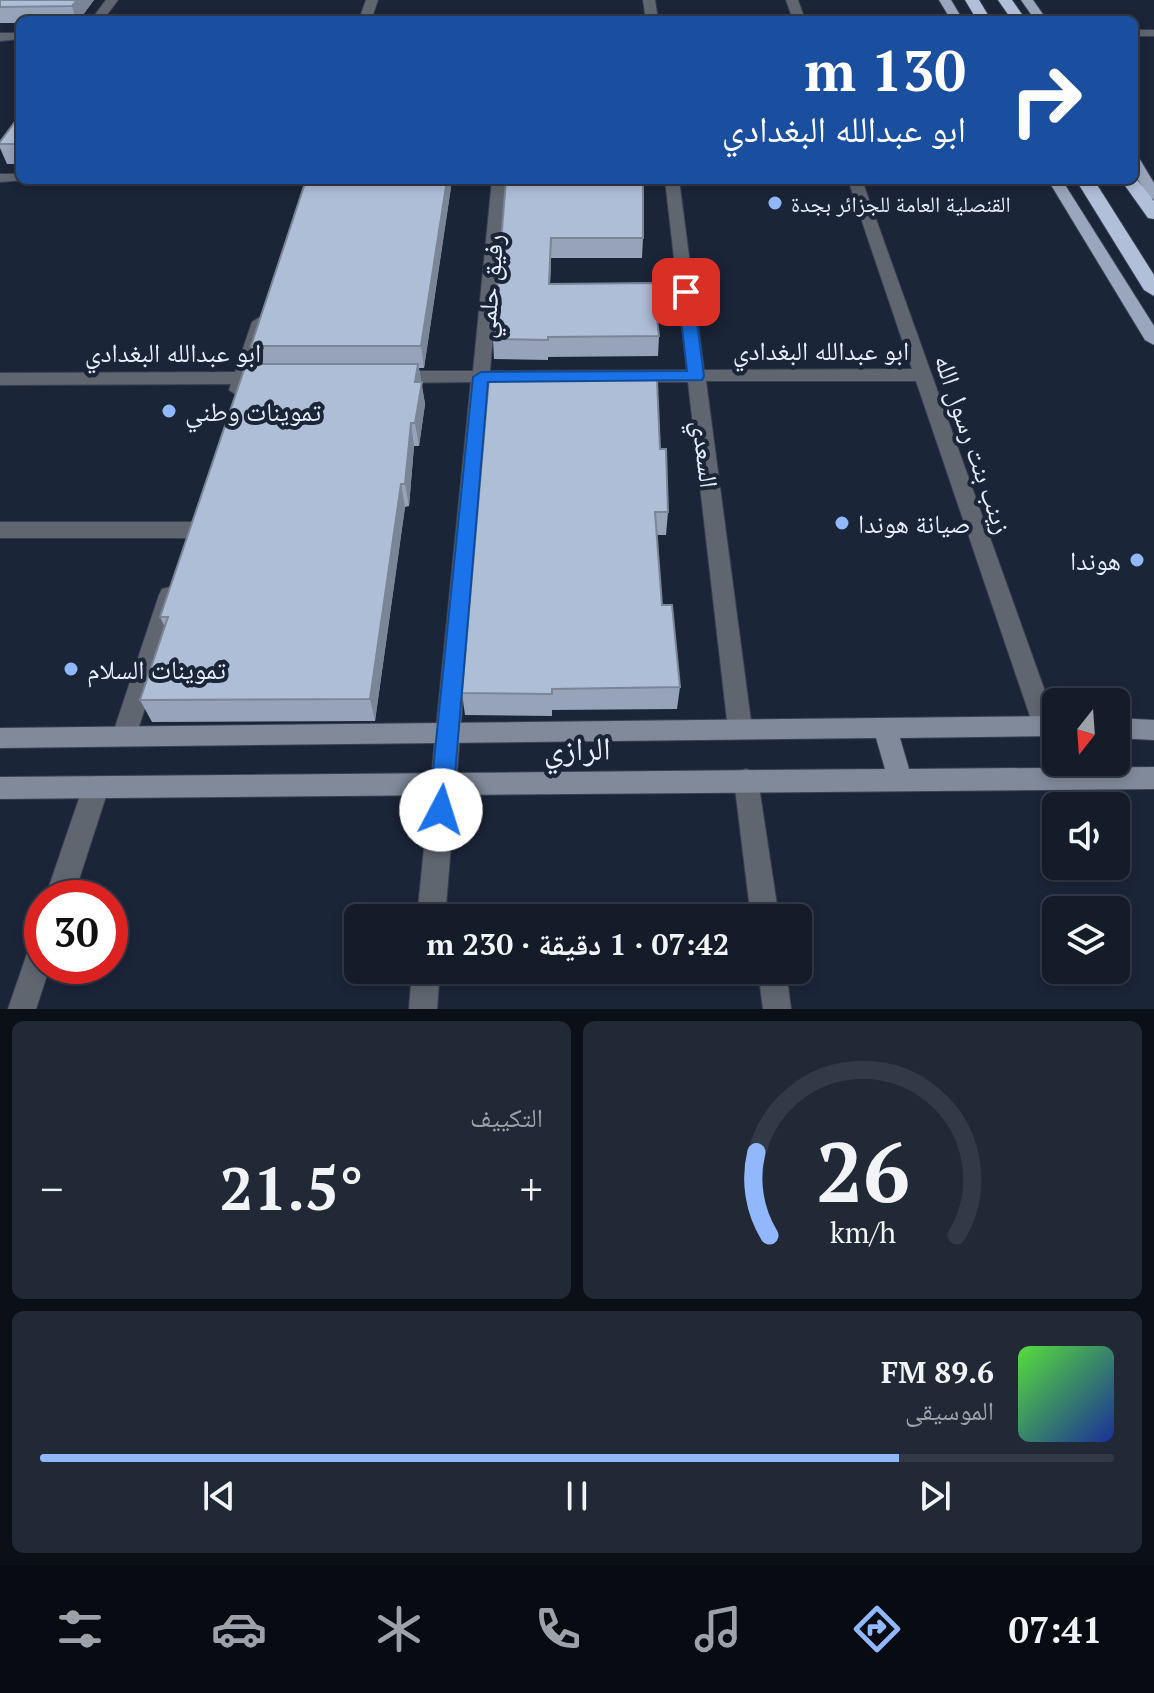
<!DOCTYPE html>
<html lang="ar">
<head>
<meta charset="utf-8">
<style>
  body { margin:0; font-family:"PT Serif","Noto Naskh Arabic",serif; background:#212936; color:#f1f3f6; direction:rtl; height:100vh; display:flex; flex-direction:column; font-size:30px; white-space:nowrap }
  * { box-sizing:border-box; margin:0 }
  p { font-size:26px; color:#9da1a8 }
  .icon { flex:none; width:44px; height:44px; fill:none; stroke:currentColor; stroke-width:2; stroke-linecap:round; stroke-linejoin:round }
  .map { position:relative; height:1009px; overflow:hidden; direction:ltr }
  .panel { display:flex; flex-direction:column; gap:12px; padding:12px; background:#0b0f17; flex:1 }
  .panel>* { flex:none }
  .hud { position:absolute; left:16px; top:16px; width:1122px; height:168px; border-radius:12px; box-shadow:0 4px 12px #0003,0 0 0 2px #333a47; direction:rtl; background:#1a4fa0; color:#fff; overflow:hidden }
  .needle { width:52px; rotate:197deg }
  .tools { position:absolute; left:1042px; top:688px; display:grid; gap:16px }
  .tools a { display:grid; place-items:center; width:88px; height:88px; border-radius:12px; background:#141c2a; box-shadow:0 4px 12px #0003,0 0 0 2px #333a47; font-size:40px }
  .speed { position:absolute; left:24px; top:880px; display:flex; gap:16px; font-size:40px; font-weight:700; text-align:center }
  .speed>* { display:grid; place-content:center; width:104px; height:104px; border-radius:50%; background:#141c2a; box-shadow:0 4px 12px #0003,0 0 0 2px #333a47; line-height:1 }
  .speed .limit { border:12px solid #d22; background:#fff; color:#111 }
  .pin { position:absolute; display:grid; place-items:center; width:68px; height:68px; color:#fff; margin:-34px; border-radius:16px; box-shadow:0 4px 12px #0006 }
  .me { position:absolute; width:88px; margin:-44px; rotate:5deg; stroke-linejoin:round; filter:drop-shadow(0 0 6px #0008) }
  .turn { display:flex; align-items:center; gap:28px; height:168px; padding:0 40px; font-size:36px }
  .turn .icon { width:104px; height:104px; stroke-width:2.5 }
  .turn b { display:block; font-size:56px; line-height:68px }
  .big { font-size:60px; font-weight:700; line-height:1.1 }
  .panel .tile { flex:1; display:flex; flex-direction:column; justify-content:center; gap:12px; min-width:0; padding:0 28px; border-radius:12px; background:#212936 }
  .panel .dial { align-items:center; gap:0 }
  .dial svg { height:208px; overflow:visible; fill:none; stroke:#333a47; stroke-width:7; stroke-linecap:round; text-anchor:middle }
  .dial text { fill:#f1f3f6; stroke:none }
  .song { display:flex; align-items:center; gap:24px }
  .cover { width:96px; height:96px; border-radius:12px; background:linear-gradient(135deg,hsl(110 70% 55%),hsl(230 70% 35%)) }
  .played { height:8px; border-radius:4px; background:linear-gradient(90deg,#91b8fd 80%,#333a47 80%) }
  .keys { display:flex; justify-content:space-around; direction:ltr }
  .heat { display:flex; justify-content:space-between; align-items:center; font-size:44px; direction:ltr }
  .panel .tiles { flex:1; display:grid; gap:12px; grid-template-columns:1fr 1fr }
  .tile:last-child { grid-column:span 2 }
  .trip { position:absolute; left:344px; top:904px; width:468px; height:80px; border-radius:12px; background:#141c2a; box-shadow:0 4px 12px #0003,0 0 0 2px #333a47; font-weight:700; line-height:80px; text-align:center; direction:rtl }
  .menu { display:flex; height:128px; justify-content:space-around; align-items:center; background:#080b11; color:#9da1a8 }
  .menu .icon { width:56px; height:56px }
  .menu .on { color:#91b8fd }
  .menu b { font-size:36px; color:#f1f3f6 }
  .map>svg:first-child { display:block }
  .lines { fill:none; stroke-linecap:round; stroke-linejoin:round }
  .street-casing { stroke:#374153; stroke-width:2 }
  .secondary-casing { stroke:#374153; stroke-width:2 }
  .primary-casing { stroke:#374153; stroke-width:2 }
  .highway-casing { stroke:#374153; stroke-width:2 }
  .street { fill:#606670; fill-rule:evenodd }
  .secondary { fill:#818a9a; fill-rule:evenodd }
  .primary { fill:#9aa6bb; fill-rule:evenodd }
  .highway { fill:#b1bfd9; fill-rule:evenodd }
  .wall { fill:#96a3b9 }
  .shaded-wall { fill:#7a8596 }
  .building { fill:#afbed7; stroke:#7a8596; stroke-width:2 }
  .route { fill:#1a73e8; stroke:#114b97; stroke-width:2 }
  .poi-dot { fill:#91b8fd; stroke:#1b2538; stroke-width:3 }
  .labels { text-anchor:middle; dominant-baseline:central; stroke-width:8; stroke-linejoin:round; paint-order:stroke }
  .far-poi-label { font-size:22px; fill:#e6eefb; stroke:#1b2538; text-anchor:start }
  .street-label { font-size:26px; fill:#e6eefb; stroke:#1b2538 }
  .poi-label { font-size:26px; fill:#e6eefb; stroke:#1b2538; text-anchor:start }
  .near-street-label { font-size:32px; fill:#e6eefb; stroke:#1b2538 }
</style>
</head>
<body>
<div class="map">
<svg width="1154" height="1009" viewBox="0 0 1154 1009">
  <rect width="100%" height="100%" fill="#1b2538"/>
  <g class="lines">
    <defs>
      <g id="street">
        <polygon points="106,0 118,0 103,20 91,20"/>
        <polygon points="366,0 378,0 371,20 359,20"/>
        <polygon points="643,0 655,0 658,20 646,20"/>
        <polygon points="786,0 798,0 805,20 793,20"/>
        <rect x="1134" y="30" width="20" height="6"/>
        <polygon points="0,33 20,33 20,39 0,41"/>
        <polygon points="0,174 20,174 20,180 26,180 0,182"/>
        <polygon points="492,180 506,180 490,371 687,370 665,180 679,180 704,370 912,369 848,180 862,180 1056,722 1053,732 1045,735 1037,732 1033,725 916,381 706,381 752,729 748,736 740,739 732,736 728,729 688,382 489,382 445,918 417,918 471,382 395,383 386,377 395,371 473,371"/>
        <polygon points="260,317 268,322 253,372 267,372 276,378 267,384 249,384 244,394 238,396 229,390 231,384 0,385 0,373 235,372 252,322"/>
        <polygon points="0,522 191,522 198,525 201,530 198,535 191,538 0,538"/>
        <polygon points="170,587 178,589 181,595 136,736 133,743 124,746 115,743 112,736 159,595 162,589"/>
        <polygon points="746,769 755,772 758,780 779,918 751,918 734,780 737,772"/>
        <polygon points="96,776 105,779 109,787 73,898 45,898 83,787 87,779"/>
        <polygon points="42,935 42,966 50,966 36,1009 8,1009 32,939"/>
        <polygon points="412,970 440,970 437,1009 409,1009"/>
        <polygon points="758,970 786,970 791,1009 763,1009"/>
      </g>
      <g id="secondary">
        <polygon points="1056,716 1056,736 900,738 909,769 1154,767 1154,789 0,799 0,777 885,769 876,738 0,748 0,728"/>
        <polygon points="1116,718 1154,720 1154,740 1116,738"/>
      </g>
      <g id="primary">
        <polygon points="939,0 951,0 963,20 951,20"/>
        <polygon points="1021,0 1033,0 1047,20 1035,20"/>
        <polygon points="1134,157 1139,158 1154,183 1154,199 1149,198 1134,173"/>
        <polygon points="1048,180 1062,180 1154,326 1154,345 1145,340"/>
      </g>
      <g id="highway">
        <polygon points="965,0 979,0 991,20 977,20"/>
        <polygon points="998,0 1012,0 1026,20 1012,20"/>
        <polygon points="1134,176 1154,201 1154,219 1148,218 1121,180 1134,180"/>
        <polygon points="1076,180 1094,180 1154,275 1154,296 1144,290"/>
      </g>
    </defs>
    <use href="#street" class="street-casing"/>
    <use href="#secondary" class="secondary-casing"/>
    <use href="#primary" class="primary-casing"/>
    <use href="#highway" class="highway-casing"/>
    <use href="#street" class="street"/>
    <use href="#secondary" class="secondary"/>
    <use href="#primary" class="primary"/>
    <use href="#highway" class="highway"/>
  </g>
  <g class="wall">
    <polygon points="0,0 94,0 79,20 20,20 20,23 0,23"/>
    <polygon points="20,115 20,164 7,164 0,148 0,142"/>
    <polygon points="306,180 450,180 451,187 424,368 419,368 425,404 419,446 414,446 409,506 405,507 375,721 152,722 140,700 165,627 160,617 256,364 251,346"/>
    <polygon points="506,180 643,238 642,258 551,258 550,284 659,336 658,356 548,357 548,360 494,359 493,339"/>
    <polygon points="660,449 668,512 666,535 657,535 662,605 680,687 677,709 552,710 552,716 465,715 462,693"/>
  </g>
  <g class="shaded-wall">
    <polygon points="77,0 94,0 79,20 76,20 72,6"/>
    <polygon points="447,180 450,180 451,187 424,368 421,346"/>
    <polygon points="551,238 551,258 549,304 549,284"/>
    <polygon points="418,364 425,404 419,446 415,423 415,382"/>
    <polygon points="411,423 414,446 409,506 405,484"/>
    <polygon points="401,484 405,507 375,721 370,699"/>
  </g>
  <g class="building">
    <polygon points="0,0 77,0 72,6 0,7"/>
    <polygon points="20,115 20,144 0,144 0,142"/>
    <polygon points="306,180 447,180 421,346 251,346"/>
    <polygon points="506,180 643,180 643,238 551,238 549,284 653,283 659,336 548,337 548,340 493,339"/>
    <polygon points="246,364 418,364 415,382 422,382 415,423 411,423 405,484 401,484 370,699 140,700 168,617 160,617 161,614"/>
    <polygon points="489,378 657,380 660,449 666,449 668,512 655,512 662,605 672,605 680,687 552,689 552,694 462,693"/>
  </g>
  <polygon class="route" points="686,288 693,292 704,376 702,380 488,382 452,810 449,818 441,821 433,818 429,810 473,377 481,372 687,371 678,292"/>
  <g class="poi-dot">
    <circle cx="775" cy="203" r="8"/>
    <circle cx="169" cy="411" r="8"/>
    <circle cx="842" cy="523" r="8"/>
    <circle cx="1137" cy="560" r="8"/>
    <circle cx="71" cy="669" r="8"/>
  </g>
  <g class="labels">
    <g class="far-poi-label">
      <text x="791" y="203">القنصلية العامة للجزائر بجدة</text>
    </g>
    <g class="street-label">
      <text transform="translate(489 286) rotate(-85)">رفيق حلمي</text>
      <text x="821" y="350">ابو عبدالله البغدادي</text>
      <text x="173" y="352">ابو عبدالله البغدادي</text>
      <text transform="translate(974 444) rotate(71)">زينب بنت رسول الله</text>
      <text transform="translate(706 454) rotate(83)">السعدي</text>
    </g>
    <g class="poi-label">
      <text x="185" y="411">تموينات وطني</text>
      <text x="858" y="523">صيانة هوندا</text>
      <text x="1121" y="560" text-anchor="end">هوندا</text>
      <text x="87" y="669">تموينات السلام</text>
    </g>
    <g class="near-street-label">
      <text transform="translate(577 748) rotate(-1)">الرازي</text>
    </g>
  </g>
</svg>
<div class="tools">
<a><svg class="needle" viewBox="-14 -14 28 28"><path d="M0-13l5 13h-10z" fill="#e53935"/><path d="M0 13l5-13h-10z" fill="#9da1a8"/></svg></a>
<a><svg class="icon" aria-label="sound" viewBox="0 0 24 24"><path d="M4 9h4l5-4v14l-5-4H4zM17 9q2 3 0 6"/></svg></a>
<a><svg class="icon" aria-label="layers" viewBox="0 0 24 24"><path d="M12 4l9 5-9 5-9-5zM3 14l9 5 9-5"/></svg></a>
</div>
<div class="speed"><div class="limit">30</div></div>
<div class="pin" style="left:686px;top:292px;background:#d93025"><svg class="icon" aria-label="arrive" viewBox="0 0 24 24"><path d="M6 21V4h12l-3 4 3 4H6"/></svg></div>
<svg class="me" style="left:441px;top:810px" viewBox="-20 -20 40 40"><circle r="19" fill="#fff"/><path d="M0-13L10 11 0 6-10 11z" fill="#1a73e8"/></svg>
<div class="trip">07:42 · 1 دقيقة · 230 m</div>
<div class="hud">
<div class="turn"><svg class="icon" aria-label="right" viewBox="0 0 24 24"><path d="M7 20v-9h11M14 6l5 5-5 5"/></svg><div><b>130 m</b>ابو عبدالله البغدادي</div></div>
</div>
</div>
<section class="panel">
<div class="tiles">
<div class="tile dial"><svg viewBox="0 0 100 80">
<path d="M14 69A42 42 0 1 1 86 69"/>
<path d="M14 69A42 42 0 0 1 9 37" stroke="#91b8fd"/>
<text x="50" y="56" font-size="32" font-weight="700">26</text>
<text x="50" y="72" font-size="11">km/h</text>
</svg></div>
<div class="tile"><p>التكييف</p>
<div class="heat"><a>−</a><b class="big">21.5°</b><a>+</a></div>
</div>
<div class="tile">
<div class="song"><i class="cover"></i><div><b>89.6 FM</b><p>الموسيقى</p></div></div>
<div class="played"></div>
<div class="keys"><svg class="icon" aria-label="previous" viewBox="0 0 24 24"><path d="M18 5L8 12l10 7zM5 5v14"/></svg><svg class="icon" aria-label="pause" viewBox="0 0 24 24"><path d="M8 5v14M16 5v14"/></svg><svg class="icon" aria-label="next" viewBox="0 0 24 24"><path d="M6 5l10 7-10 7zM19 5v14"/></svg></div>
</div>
</div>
</section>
<nav class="menu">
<b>07:41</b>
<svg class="icon on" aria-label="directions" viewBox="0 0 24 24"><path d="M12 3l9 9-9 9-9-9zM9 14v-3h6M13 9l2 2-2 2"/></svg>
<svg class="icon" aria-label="music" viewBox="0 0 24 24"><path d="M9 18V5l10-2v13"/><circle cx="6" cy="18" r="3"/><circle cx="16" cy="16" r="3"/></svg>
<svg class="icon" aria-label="phone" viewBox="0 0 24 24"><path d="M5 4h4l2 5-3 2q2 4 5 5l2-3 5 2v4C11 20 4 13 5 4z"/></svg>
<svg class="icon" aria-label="climate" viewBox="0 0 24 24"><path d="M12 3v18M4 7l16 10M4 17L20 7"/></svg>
<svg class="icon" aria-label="car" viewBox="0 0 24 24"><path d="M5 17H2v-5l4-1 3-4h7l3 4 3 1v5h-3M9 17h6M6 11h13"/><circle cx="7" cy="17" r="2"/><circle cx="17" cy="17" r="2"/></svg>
<svg class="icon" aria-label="filters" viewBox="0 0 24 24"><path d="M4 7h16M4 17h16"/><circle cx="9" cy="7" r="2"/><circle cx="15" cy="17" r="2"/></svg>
</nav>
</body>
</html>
